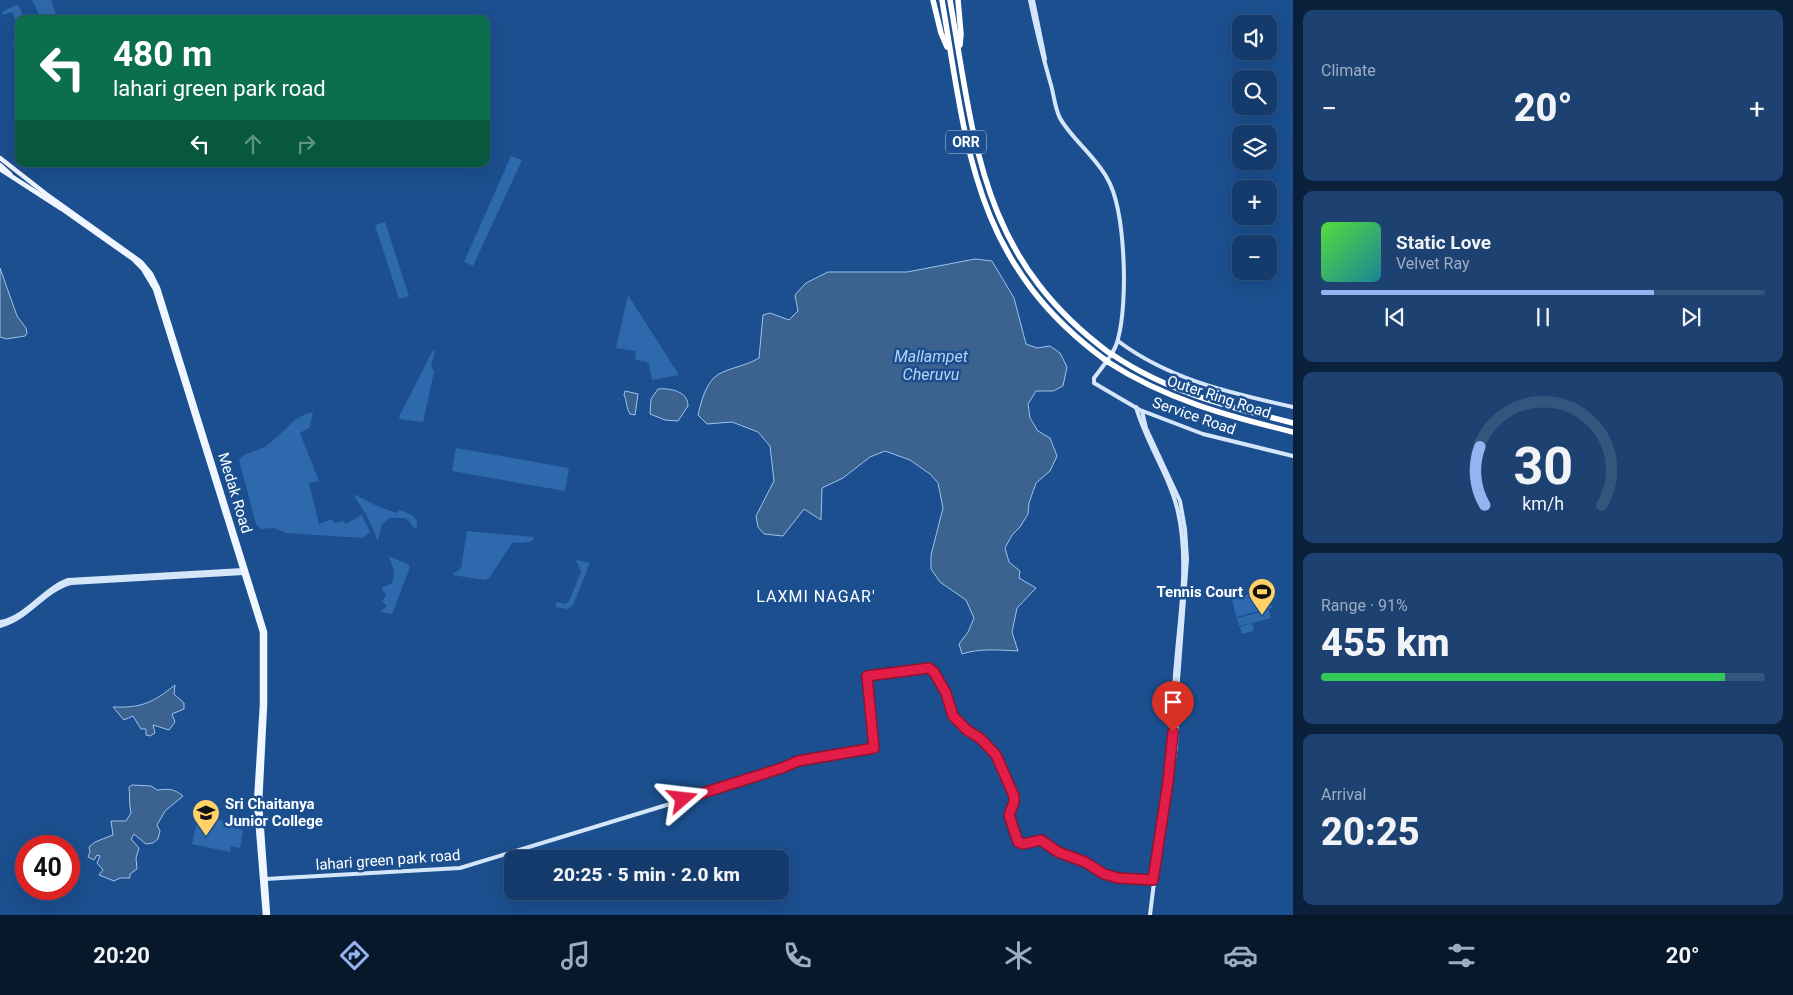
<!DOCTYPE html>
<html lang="en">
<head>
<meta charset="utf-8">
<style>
  body { margin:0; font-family:Roboto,sans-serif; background:#1d4271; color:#f1f3f6; height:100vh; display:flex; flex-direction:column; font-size:19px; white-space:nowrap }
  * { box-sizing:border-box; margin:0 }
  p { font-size:16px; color:#9dadc1 }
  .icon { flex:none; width:28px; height:28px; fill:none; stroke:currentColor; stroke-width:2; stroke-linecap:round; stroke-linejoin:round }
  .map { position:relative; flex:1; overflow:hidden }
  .sheet { display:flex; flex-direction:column; gap:10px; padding:10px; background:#0b203b; width:500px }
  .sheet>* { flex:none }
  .banner { position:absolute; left:15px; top:15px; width:475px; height:152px; border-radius:10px; box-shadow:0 5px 20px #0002,0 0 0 1px #33557e; background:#0b6e4f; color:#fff; overflow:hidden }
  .buttons { position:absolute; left:1232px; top:15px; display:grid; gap:10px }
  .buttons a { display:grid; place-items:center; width:45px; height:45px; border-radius:10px; background:#143b6b; box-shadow:0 5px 20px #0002,0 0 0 1px #33557e; font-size:25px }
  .speed { position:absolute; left:15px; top:835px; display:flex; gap:10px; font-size:25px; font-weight:700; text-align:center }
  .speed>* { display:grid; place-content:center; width:65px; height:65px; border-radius:50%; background:#143b6b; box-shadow:0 5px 20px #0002,0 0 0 1px #33557e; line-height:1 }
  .speed .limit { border:8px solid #d22; background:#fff; color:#111 }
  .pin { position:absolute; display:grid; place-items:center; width:42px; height:42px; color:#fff; margin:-51px -21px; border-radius:50% 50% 50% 0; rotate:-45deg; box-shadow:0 0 5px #0007 }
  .pin .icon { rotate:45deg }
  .me { position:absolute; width:55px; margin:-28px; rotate:73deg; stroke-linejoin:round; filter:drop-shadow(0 0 4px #0008) }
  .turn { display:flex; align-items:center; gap:18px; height:105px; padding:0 15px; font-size:22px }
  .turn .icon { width:65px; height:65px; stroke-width:2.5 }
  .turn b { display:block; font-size:35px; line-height:42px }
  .lanes { display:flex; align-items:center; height:48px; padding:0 15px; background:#0003; justify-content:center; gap:25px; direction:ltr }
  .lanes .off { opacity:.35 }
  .big { font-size:38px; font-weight:800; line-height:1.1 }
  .sheet .tile { flex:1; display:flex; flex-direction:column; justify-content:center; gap:8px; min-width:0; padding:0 18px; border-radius:10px; background:#1d4271 }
  .sheet .dial { align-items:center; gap:0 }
  .dial svg { height:130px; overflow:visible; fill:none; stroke:#33557e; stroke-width:7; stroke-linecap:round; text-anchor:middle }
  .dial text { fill:#f1f3f6; stroke:none }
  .song { display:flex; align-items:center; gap:15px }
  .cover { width:60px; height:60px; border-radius:8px; background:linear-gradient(135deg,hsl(110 70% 55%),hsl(190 70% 35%)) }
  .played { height:5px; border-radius:2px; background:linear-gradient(90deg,#95b2f1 75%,#33557e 75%) }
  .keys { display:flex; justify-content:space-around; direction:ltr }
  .heat { display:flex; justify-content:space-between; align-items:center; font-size:28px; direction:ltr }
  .charge { height:8px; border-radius:4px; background:linear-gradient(90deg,#34c759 91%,#33557e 0) }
  .trip { position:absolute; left:504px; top:850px; width:285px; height:50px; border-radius:10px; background:#143b6b; box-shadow:0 5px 20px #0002,0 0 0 1px #33557e; font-weight:800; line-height:50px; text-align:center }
  .dock { display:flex; height:80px; justify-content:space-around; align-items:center; background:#08182b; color:#9dadc1 }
  .dock .icon { width:35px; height:35px }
  .dock .on { color:#95b2f1 }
  .dock b { font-size:22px; color:#f1f3f6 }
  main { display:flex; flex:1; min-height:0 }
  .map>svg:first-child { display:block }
  .green { fill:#2e69ad }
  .water { fill:#3c6290; stroke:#9cc4f0 }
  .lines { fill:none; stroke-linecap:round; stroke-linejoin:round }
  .secondary { stroke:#d6e6fa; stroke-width:4 }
  .primary { stroke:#f0f6ff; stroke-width:4.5 }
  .highway { stroke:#fff; stroke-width:5.5 }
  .highway-bridge { stroke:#fff; stroke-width:5.5 }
  .route-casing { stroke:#92132f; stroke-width:12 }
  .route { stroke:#e11d48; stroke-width:9 }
  .labels { text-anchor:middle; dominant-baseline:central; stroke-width:5; stroke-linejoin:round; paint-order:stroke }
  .shield { fill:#1b4f8f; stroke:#bbcadd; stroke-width:1 }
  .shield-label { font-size:14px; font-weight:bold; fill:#fff }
  .street-label { font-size:15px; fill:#fff; stroke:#1b4f8f }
  .poi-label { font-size:15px; font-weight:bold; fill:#fff; stroke:#1b4f8f; text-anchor:end }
  .water-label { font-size:16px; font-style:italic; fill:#b5d3f5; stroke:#1b4f8f }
  .neighbourhood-label { font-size:16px; letter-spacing:1px; fill:#fff; stroke:#1b4f8f }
</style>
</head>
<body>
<main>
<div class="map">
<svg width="1293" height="915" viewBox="0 0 1293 915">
  <rect width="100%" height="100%" fill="#1b4f8f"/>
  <g class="green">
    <polygon points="32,0 51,0 58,19 41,19"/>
    <path d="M 16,5 L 19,6 L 24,19 L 19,19 L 19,46 L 15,51 L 13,47 C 17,37 18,21 12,12 L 3,15 L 2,12 Z"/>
    <polygon points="511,156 522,160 473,266 464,262"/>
    <polygon points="385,222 409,296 399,299 375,225"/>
    <polygon points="628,295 679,375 652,380 649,364 644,361 635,360 636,351 616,348"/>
    <polygon points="433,350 435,352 431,365 434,372 423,422 399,419 400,415"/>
    <path d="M 313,412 L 310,427 L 300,433 L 319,481 L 309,483 L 319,524 L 332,519 L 334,523 L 344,521 L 345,524 L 362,515 L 370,532 L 363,538 L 286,533 L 274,528 L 261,529 L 256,524 L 239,460 C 246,451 257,452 266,446 C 283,435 292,416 313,412 Z"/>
    <polygon points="456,448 569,468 565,491 452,471"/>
    <polygon points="353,494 375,505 396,513 400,510 412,515 417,521 417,528 415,529 406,518 390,518 382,524 378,541 367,516"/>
    <polygon points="467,531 533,537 533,540 530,542 512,543 490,577 486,580 452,575 461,568"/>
    <path d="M 388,556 L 408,564 L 410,567 L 392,614 L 380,612 L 387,606 L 382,601 L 386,595 L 382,589 L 383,587 L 391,584 C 397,574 393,566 388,556 Z"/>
    <polygon points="576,560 590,563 573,605 567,609 556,607 556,602 565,604 569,601 581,572"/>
    <polygon points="1268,589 1272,608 1236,617 1232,599"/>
    <polygon points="1269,610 1271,618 1252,623 1254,631 1242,634 1240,627 1250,623 1239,626 1237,618"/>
    <polygon points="199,815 236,824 236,828 243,830 240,848 231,846 230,852 192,844"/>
  </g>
  <g class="water">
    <path d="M 975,259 L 992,261 L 1014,298 L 1026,344 L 1037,348 L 1050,346 L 1060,353 L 1067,367 L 1063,386 L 1053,391 L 1036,391 L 1028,404 L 1030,418 L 1038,431 L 1050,438 L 1057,456 L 1050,471 L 1036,483 L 1029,503 L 1028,514 L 1020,527 L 1012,535 L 1005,548 L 1009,562 L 1020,571 L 1019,578 L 1036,588 L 1017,608 L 1012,632 L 1018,651 C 1000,650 980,648 962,654 L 959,644 L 968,632 L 974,618 L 966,600 L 940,582 L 931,569 L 931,555 L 943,508 L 938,483 L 930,474 L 910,460 L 885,451 L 870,457 L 843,478 L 822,488 L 821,520 L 804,509 L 783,536 L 764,534 L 758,527 L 756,516 L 774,481 L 770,446 L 758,432 L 732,422 L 707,424 L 698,415 C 701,402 706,381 719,374 C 732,367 746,366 759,358 L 763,315 L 770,313 L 789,320 L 798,311 L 795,295 L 806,283 L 828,272 L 907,272 Z"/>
    <polygon points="0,268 17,316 26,328 27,333 25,336 6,339 0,337"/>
    <path d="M 658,389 C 670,388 688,391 688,406 L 678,421 L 665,420 L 650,414 L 651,399 Z"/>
    <path d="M 625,391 L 638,394 L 635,415 L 630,414 C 626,408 627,401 624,395 Z"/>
    <path d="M 175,685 L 174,694 L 184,703 L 184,709 L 172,714 L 175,722 L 169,730 L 153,725 L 155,733 L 150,736 L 146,735 L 146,729 L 141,729 L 133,716 L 124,720 L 113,707 C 142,708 152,703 175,685 Z"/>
    <path d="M 132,785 L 151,786 L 157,790 C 169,789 173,788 183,796 L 165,811 L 157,825 L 160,831 L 158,839 L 153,843 L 146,844 L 134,834 L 131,839 L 139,848 L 136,858 L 137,869 L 130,874 L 130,878 L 120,878 L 114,881 L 99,875 L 103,870 L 97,863 L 100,856 L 97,855 L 94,860 L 88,857 L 90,852 L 89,847 L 95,842 L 113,835 L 111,821 L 126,821 L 131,813 C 129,804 130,796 129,787 Z"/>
  </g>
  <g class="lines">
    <g class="secondary">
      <path d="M 1030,0 C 1036,29 1043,57 1051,85 C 1054,95 1055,109 1060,118 C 1070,137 1095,156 1107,178 C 1126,210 1128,303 1118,339 C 1115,353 1102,367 1094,378 L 1094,383 L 1140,410 L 1203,434 L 1293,456"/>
      <polyline points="1033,0 1045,59"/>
      <path d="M 1118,341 C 1170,380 1231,393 1293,407"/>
      <path d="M 1136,407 C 1146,443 1170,476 1178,512 C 1189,561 1180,614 1176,663 C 1173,691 1174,719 1172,746 C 1170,785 1162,824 1154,862 L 1156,866 L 1150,915"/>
      <polyline points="1142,411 1146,428 1180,501 1185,529 1187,559 1178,680 1176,746 1158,863 1156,866"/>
      <path d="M 0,622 C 27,617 43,589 68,580 L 243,570"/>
      <path d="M 0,626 C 28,619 44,590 71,583 L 244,573"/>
      <polygon points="684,797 687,797 687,801 684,800"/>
      <polyline points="687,798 782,768 797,761 874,748 867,676 929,668 934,672 946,693 953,716 969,731 981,739 996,755 1014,796 1015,801 1009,815 1018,842 1023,844 1041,840 1058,852 1085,862 1104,874 1118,878 1153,880"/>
      <polyline points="265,879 460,868 683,800"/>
    </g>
    <g class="primary">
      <polyline points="0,158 46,194 141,262 151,274 158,288 265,632 265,705 260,803 268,915"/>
      <polyline points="0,165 10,174"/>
      <polyline points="0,169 62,209 133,259 143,269 155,289 262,632 262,705 256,803 265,915"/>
    </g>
    <g class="highway">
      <polyline points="933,0 941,33 947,47"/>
      <path d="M 942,0 C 967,147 973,262 1104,359"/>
      <path d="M 950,0 C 975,145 981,257 1108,352"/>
      <polyline points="958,0 961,34 960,45"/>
      <path d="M 1113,355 C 1168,392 1229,407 1293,423"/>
      <path d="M 1108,362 C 1165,399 1227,416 1293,432"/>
    </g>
    <g class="highway-bridge">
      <polyline points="1108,352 1113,355"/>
      <polyline points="1104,359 1108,362"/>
    </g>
  </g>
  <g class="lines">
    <defs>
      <polyline id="route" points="683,799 685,796 687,798 782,768 798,761 874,748 867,676 929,668 934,672 946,693 953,716 967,730 981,739 996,755 1014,796 1014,802 1009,815 1018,842 1023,844 1041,840 1058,852 1085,862 1104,874 1118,878 1153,880 1168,782 1173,732"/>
    </defs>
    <use href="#route" class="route-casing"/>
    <use href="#route" class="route"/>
  </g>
  <defs>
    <symbol id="stadium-pin" viewBox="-11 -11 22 30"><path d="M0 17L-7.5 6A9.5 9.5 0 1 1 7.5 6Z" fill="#ffd166" stroke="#1b4f8f"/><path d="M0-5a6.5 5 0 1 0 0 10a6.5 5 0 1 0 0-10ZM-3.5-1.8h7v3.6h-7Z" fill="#111"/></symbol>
    <symbol id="university-pin" viewBox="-11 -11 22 30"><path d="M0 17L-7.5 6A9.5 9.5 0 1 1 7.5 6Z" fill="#ffd166" stroke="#1b4f8f"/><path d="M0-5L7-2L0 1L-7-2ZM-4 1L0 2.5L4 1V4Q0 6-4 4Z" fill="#111"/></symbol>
  </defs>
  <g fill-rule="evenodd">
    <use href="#stadium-pin" x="1246" y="576" width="32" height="43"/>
    <use href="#university-pin" x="190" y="797" width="32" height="43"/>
  </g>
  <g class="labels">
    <rect class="shield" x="946" y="130.5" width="40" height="23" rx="4"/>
    <g class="shield-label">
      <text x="966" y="142">ORR</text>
    </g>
    <g class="street-label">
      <text transform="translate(1219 397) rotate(18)">Outer Ring Road</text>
      <text transform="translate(1194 416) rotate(19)">Service Road</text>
      <text transform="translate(235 493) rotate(73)">Medak Road</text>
      <text transform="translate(388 860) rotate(-4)">lahari green park road</text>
    </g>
    <g class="poi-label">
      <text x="1243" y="592">Tennis Court</text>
      <text x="225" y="804" text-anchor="start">Sri Chaitanya<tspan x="225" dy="17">Junior College</tspan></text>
    </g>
    <g class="water-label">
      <text x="931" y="356">Mallampet<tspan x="931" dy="18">Cheruvu</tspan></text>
    </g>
    <g class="neighbourhood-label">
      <text x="816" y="596">LAXMI NAGAR'</text>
    </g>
  </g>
</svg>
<div class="buttons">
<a><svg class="icon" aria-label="sound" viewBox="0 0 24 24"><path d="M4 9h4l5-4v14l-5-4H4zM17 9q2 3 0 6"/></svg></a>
<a><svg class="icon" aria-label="search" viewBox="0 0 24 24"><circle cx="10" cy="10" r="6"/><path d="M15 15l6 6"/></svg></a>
<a><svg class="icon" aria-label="layers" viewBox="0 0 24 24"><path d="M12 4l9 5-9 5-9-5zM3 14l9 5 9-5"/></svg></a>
<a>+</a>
<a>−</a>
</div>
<div class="speed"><div class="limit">40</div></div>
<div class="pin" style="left:1173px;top:732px;background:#d93025"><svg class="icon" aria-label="arrive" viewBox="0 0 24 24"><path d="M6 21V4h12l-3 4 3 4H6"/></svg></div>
<svg class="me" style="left:683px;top:799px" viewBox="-20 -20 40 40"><path d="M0-17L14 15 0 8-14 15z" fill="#e11d48" stroke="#fff" stroke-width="4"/></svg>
<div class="trip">20:25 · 5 min · 2.0 km</div>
<div class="banner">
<div class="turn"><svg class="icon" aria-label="left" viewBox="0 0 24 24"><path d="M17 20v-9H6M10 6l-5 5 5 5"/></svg><div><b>480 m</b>lahari green park road</div></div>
<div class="lanes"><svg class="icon" aria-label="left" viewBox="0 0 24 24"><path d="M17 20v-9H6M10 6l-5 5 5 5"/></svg><svg class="icon off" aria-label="ahead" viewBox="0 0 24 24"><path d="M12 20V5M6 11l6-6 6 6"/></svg><svg class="icon off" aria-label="right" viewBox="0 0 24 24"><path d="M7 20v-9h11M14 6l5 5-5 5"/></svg></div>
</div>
</div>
<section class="sheet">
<div class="tile"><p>Climate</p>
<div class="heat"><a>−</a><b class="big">20°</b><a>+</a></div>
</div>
<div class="tile">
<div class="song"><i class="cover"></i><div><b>Static Love</b><p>Velvet Ray</p></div></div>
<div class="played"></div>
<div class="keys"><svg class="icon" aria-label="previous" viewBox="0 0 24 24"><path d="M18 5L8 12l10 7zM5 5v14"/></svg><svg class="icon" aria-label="pause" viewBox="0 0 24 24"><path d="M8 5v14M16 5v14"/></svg><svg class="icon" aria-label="next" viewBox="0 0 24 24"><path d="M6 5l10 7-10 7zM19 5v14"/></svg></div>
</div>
<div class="tile dial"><svg viewBox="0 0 100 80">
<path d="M14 69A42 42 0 1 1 86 69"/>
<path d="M14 69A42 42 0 0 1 11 33" stroke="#95b2f1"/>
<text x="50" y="56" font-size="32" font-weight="700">30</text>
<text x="50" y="72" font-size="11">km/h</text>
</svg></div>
<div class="tile"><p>Range · 91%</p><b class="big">455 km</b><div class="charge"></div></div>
<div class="tile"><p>Arrival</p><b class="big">20:25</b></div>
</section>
</main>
<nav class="dock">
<b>20:20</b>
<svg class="icon on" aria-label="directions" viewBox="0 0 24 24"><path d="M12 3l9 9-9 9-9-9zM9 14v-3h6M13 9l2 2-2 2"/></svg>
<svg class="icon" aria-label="music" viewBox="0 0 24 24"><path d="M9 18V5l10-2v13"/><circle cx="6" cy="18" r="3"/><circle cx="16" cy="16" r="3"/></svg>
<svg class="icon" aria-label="phone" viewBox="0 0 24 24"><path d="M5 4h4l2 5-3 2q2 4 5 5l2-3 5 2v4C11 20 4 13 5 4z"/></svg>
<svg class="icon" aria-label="climate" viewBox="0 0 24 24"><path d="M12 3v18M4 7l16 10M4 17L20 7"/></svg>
<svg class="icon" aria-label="car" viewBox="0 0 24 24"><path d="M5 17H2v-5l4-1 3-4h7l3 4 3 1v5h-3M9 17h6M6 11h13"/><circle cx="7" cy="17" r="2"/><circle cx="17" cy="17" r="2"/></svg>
<svg class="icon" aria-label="filters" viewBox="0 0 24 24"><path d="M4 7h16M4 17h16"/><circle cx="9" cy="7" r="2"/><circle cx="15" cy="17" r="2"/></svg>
<b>20°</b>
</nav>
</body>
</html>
